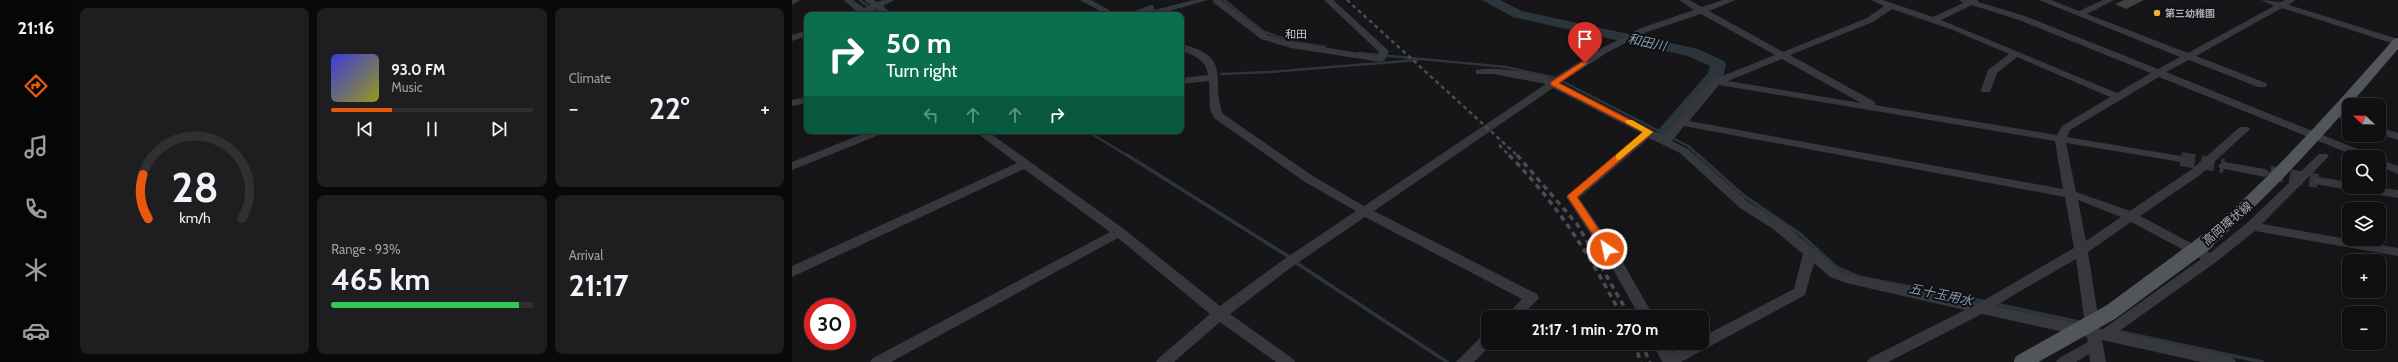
<!DOCTYPE html>
<html lang="en">
<head>
<meta charset="utf-8">
<style>
  body { margin:0; font-family:Cabin,"Noto Sans JP",sans-serif; background:#1e1e20; color:#f1f3f6; height:100vh; display:flex; flex-direction:column; font-size:15px; white-space:nowrap }
  * { box-sizing:border-box; margin:0 }
  p { font-size:13px; color:#9c9d9f }
  .icon { flex:none; width:22px; height:22px; fill:none; stroke:currentColor; stroke-width:2; stroke-linecap:round; stroke-linejoin:round }
  .map { position:relative; flex:1; overflow:hidden }
  .panel { display:flex; flex-direction:column; gap:8px; padding:8px; background:#09090a; width:720px }
  .panel>* { flex:none }
  .top-card { position:absolute; left:12px; top:12px; width:380px; height:122px; border-radius:8px; box-shadow:0 2px 10px #0003,0 0 0 1px #303032; background:#0b6e4f; color:#fff; overflow:hidden }
  .needle { width:26px; rotate:292deg }
  .controls { position:absolute; left:1550px; top:98px; display:grid; gap:8px }
  .controls a { display:grid; place-items:center; width:44px; height:44px; border-radius:8px; background:#101012; box-shadow:0 2px 10px #0003,0 0 0 1px #303032; font-size:20px }
  .speed { position:absolute; left:12px; top:298px; display:flex; gap:8px; font-size:20px; font-weight:700; text-align:center }
  .speed>* { display:grid; place-content:center; width:52px; height:52px; border-radius:50%; background:#101012; box-shadow:0 2px 10px #0003,0 0 0 1px #303032; line-height:1 }
  .speed .limit { border:6px solid #d22; background:#fff; color:#111 }
  .pin { position:absolute; display:grid; place-items:center; width:34px; height:34px; color:#fff; margin:-41px -17px; border-radius:50% 50% 50% 0; rotate:-45deg; box-shadow:0 0 4px #0007 }
  .pin .icon { rotate:45deg }
  .me { position:absolute; width:44px; margin:-22px; rotate:326deg; stroke-linejoin:round; filter:drop-shadow(0 0 3px #0008) }
  .turn { display:flex; align-items:center; gap:14px; height:84px; padding:0 16px; font-size:18px }
  .turn .icon { width:52px; height:52px; stroke-width:2.5 }
  .turn b { display:block; font-size:28px; line-height:34px }
  .lanes { display:flex; align-items:center; height:38px; padding:0 16px; background:#0003; justify-content:center; gap:20px; direction:ltr }
  .lanes .off { opacity:.35 }
  .big { font-size:30px; font-weight:800; line-height:1.1 }
  .panel .card { flex:1; display:flex; flex-direction:column; justify-content:center; gap:6px; min-width:0; padding:0 14px; border-radius:8px; background:#1e1e20 }
  .panel .dial { align-items:center; gap:0 }
  .dial svg { height:104px; overflow:visible; fill:none; stroke:#303032; stroke-width:7; stroke-linecap:round; text-anchor:middle }
  .dial text { fill:#f1f3f6; stroke:none }
  .song { display:flex; align-items:center; gap:12px }
  .cover { width:48px; height:48px; border-radius:6px; background:linear-gradient(135deg,hsl(240 70% 55%),hsl(60 70% 35%)) }
  .played { height:4px; border-radius:2px; background:linear-gradient(90deg,#ea580c 30%,#303032 30%) }
  .keys { display:flex; justify-content:space-around; direction:ltr }
  .heat { display:flex; justify-content:space-between; align-items:center; font-size:22px; direction:ltr }
  .charge { height:6px; border-radius:3px; background:linear-gradient(90deg,#34c759 93%,#303032 0) }
  .panel .tiles { flex:1; display:grid; gap:8px; grid-template-columns:repeat(3,1fr) }
  .card:first-child { grid-row:span 2 }
  .trip { position:absolute; left:689px; top:310px; width:228px; height:40px; border-radius:8px; background:#101012; box-shadow:0 2px 10px #0003,0 0 0 1px #303032; font-weight:800; line-height:40px; text-align:center }
  main { display:flex; flex:1; min-height:0 }
  .menu { display:flex; flex-direction:column; width:72px; justify-content:space-around; align-items:center; background:#060607; color:#9c9d9f }
  .menu .icon { width:28px; height:28px }
  .menu .on { color:#ea580c }
  .menu b { font-size:18px; color:#f1f3f6 }
  .map>svg:first-child { display:block }
  .lines { fill:none; stroke-linecap:round; stroke-linejoin:round }
  .stream-far1 { stroke:#2c353c; stroke-width:2.5 }
  .stream { stroke:#2c353c; stroke-width:3.5 }
  .river { fill:#2c353c; fill-rule:evenodd }
  .building { fill:#404145 }
  .minor-tunnel { stroke:#333438; stroke-width:14; stroke-dasharray:14 6; stroke-linecap:butt }
  .minor { fill:#37383d; fill-rule:evenodd }
  .major { fill:#53555c; fill-rule:evenodd }
  .rail-far1 { stroke:#4a4c52; stroke-width:2.5; stroke-dasharray:4 3.5; stroke-linecap:butt }
  .rail { stroke:#4a4c52; stroke-width:3.5; stroke-dasharray:5.5 4.5; stroke-linecap:butt }
  .major-bridge { stroke:#53555c; stroke-width:16 }
  .route { fill:#ea580c; stroke:#983908 }
  .slow { fill:#f59e0b }
  .poi-dot { fill:#f2b134; stroke:#111113; stroke-width:1.5 }
  .labels { text-anchor:middle; dominant-baseline:central; stroke-width:4; stroke-linejoin:round; paint-order:stroke }
  .far-poi-label { font-size:10px; font-weight:bold; fill:#a8adb8; stroke:#111113; text-anchor:start }
  .far-neighbourhood-label { font-size:11px; fill:#c9ccd4; stroke:#111113 }
  .street-label { font-size:12px; fill:#a8adb8; stroke:#111113 }
  .water-label { font-size:13px; font-style:italic; fill:#7f9bb3; stroke:#111113 }
</style>
</head>
<body>
<main>
<nav class="menu">
<b>21:16</b>
<svg class="icon on" aria-label="directions" viewBox="0 0 24 24"><path d="M12 3l9 9-9 9-9-9zM9 14v-3h6M13 9l2 2-2 2"/></svg>
<svg class="icon" aria-label="music" viewBox="0 0 24 24"><path d="M9 18V5l10-2v13"/><circle cx="6" cy="18" r="3"/><circle cx="16" cy="16" r="3"/></svg>
<svg class="icon" aria-label="phone" viewBox="0 0 24 24"><path d="M5 4h4l2 5-3 2q2 4 5 5l2-3 5 2v4C11 20 4 13 5 4z"/></svg>
<svg class="icon" aria-label="climate" viewBox="0 0 24 24"><path d="M12 3v18M4 7l16 10M4 17L20 7"/></svg>
<svg class="icon" aria-label="car" viewBox="0 0 24 24"><path d="M5 17H2v-5l4-1 3-4h7l3 4 3 1v5h-3M9 17h6M6 11h13"/><circle cx="7" cy="17" r="2"/><circle cx="17" cy="17" r="2"/></svg>
</nav>
<section class="panel">
<div class="tiles">
<div class="card dial"><svg viewBox="0 0 100 80">
<path d="M14 69A42 42 0 1 1 86 69"/>
<path d="M14 69A42 42 0 0 1 10 35" stroke="#ea580c"/>
<text x="50" y="56" font-size="32" font-weight="700">28</text>
<text x="50" y="72" font-size="11">km/h</text>
</svg></div>
<div class="card">
<div class="song"><i class="cover"></i><div><b>93.0 FM</b><p>Music</p></div></div>
<div class="played"></div>
<div class="keys"><svg class="icon" aria-label="previous" viewBox="0 0 24 24"><path d="M18 5L8 12l10 7zM5 5v14"/></svg><svg class="icon" aria-label="pause" viewBox="0 0 24 24"><path d="M8 5v14M16 5v14"/></svg><svg class="icon" aria-label="next" viewBox="0 0 24 24"><path d="M6 5l10 7-10 7zM19 5v14"/></svg></div>
</div>
<div class="card"><p>Climate</p>
<div class="heat"><a>−</a><b class="big">22°</b><a>+</a></div>
</div>
<div class="card"><p>Range · 93%</p><b class="big">465 km</b><div class="charge"></div></div>
<div class="card"><p>Arrival</p><b class="big">21:17</b></div>
</div>
</section>
<div class="map">
<svg width="1606" height="362" viewBox="0 0 1606 362">
  <rect width="100%" height="100%" fill="#161618"/>
  <g class="lines">
    <g class="stream-far1">
      <polyline points="68,0 87,15"/>
      <polyline points="432,0 472,32 502,42 533,47"/>
      <polyline points="566,53 714,67 764,78 896,146 907,156"/>
      <polyline points="429,74 478,72 626,60"/>
      <polyline points="295,131 336,156"/>
    </g>
    <g class="stream">
      <polyline points="335,155 499,258"/>
      <polyline points="906,155 952,196 1008,234 1044,267 1067,277 1194,302"/>
      <polyline points="503,262 655,362"/>
      <polyline points="1203,304 1287,322"/>
      <polyline points="1324,331 1470,362"/>
    </g>
    <polygon class="river" points="690,0 708,0 730,11 906,49 932,61 934,64 932,74 878,138 866,138 863,134 866,130 916,73 918,66 896,56 721,17"/>
  </g>
  <polygon class="building" points="1332,0 1352,0 1334,9 1323,4"/>
  <g class="lines">
    <g class="minor-tunnel">
      <polyline points="1389,159 1432,166"/>
      <polyline points="1478,173 1526,181"/>
    </g>
    <g class="minor">
      <polygon points="0,0 8,0 0,5"/>
      <polygon points="52,0 61,0 72,8 78,5 72,0 82,0 85,2 91,0 102,0 91,6 101,15 91,15 83,9 71,15 59,15 64,11"/>
      <polygon points="288,0 299,0 326,15 315,15"/>
      <polygon points="402,0 416,0 363,15 333,15 359,5 362,6 362,10"/>
      <polygon points="421,0 429,0 475,35 500,42 585,56 587,52 532,0 541,0 597,51 592,61 589,62 499,48 469,39 422,3"/>
      <path d="M 887,0 L 897,0 L 910,7 L 931,0 L 944,0 L 917,11 L 991,52 L 1075,18 L 1092,6 L 1079,0 L 1091,0 L 1141,17 L 1171,3 L 1167,0 L 1186,0 L 1186,2 L 1233,16 L 1366,69 L 1388,57 L 1247,0 L 1259,0 L 1287,11 L 1311,0 L 1322,0 L 1295,14 L 1396,53 L 1482,6 L 1469,0 L 1489,2 L 1493,0 L 1503,0 L 1497,5 L 1606,39 L 1606,45 L 1490,8 L 1404,56 L 1474,83 L 1475,85 L 1474,87 L 1466,87 L 1397,60 L 1374,72 L 1580,155 L 1582,157 L 1566,157 L 1367,77 L 1278,130 L 1275,137 L 1389,156 L 1395,159 L 1393,161 L 1389,162 L 1274,143 L 1284,192 L 1338,211 L 1400,169 L 1448,127 L 1456,127 L 1458,129 L 1456,131 L 1408,175 L 1348,216 L 1418,253 L 1455,223 L 1527,154 L 1535,154 L 1537,156 L 1535,158 L 1470,224 L 1606,248 L 1606,256 L 1463,231 L 1424,262 L 1326,332 L 1436,356 L 1441,358 L 1444,362 L 1409,362 L 1310,340 L 1314,362 L 1298,362 L 1297,354 L 1284,362 L 1264,362 L 1267,358 L 1296,342 L 1295,337 L 1190,314 L 1096,362 L 1075,362 L 1078,358 L 1173,310 L 1054,283 L 1038,277 L 1022,263 L 1013,295 L 889,362 L 870,362 L 861,343 L 875,343 L 881,352 L 899,343 L 910,343 L 910,337 L 1002,289 L 1011,254 L 981,229 L 948,208 L 888,153 L 857,138 L 787,198 L 829,259 L 862,317 L 848,317 L 818,264 L 774,197 L 849,133 L 761,88 L 582,211 L 745,294 L 747,298 L 729,317 L 713,317 L 730,299 L 573,217 L 501,266 L 438,314 L 500,358 L 503,362 L 484,362 L 428,322 L 382,362 L 364,362 L 367,358 L 418,314 L 326,238 L 99,362 L 78,362 L 81,358 L 318,232 L 232,169 L 0,277 L 0,266 L 225,163 L 182,131 L 195,131 L 332,229 L 428,306 L 491,260 L 564,211 L 513,182 L 422,118 L 418,109 L 417,81 L 389,84 L 389,78 L 416,75 C 414,59 402,56 389,50 L 389,44 C 442,57 418,79 431,114 L 521,176 L 572,206 L 754,84 L 701,74 L 684,74 L 684,70 C 700,66 746,72 760,79 L 810,48 L 849,28 L 902,10 ZM 1180,5 L 1227,20 L 1359,73 L 1325,93 L 1149,20 ZM 1100,9 L 1161,30 L 1217,54 L 1196,70 L 1189,90 L 1190,92 L 1198,92 L 1205,73 L 1225,57 L 1318,97 L 1270,126 L 1265,135 L 1083,105 L 1083,102 L 998,55 L 1081,22 ZM 909,14 L 983,55 L 920,80 L 872,136 L 768,83 L 816,52 L 855,32 ZM 990,59 L 1069,103 L 936,81 ZM 927,85 L 1263,141 L 1271,189 L 897,121 ZM 892,126 L 1273,197 L 1282,248 L 1187,303 L 1062,276 L 1048,271 L 991,223 L 956,202 L 896,149 L 880,141 ZM 1286,200 L 1329,217 L 1294,241 ZM 1339,222 L 1409,259 L 1311,329 L 1308,329 L 1296,252 ZM 1284,259 L 1293,325 L 1203,306 Z"/>
      <polygon points="15,30 15,36 0,41 0,35"/>
      <polygon points="15,97 15,103 0,106 0,100"/>
      <polygon points="1544,110 1557,114 1557,121 1540,115 1539,113 1540,111"/>
      <polygon points="1587,127 1606,133 1606,140 1587,134"/>
      <polygon points="78,131 94,131 92,133 0,170 0,162"/>
      <polygon points="1587,159 1606,166 1606,174 1587,166"/>
      <polygon points="1432,162 1473,169 1479,173 1473,177 1428,168 1426,166 1428,164"/>
      <polygon points="1526,177 1557,182 1557,187 1585,187 1606,190 1606,198 1522,184 1520,181 1522,178"/>
      <polygon points="696,333 696,343 701,343 682,362 664,362 691,335"/>
    </g>
    <path class="major" d="M 1606,38 L 1606,49 C 1547,118 1489,186 1420,246 L 1408,246 L 1406,242 L 1408,238 C 1479,178 1540,109 1602,39 Z"/>
    <g class="rail-far1">
      <polyline points="555,0 726,156"/>
      <polyline points="707,145 718,156"/>
    </g>
    <g class="rail">
      <path d="M 717,155 C 766,205 798,255 830,317"/>
      <polyline points="725,155 785,224 838,317"/>
      <polyline points="842,343 849,362"/>
      <polyline points="849,343 858,362"/>
    </g>
    <polyline class="major-bridge" points="1230,362 1319,312 1414,242"/>
  </g>
  <polygon class="route" points="790,62 796,63 767,83 861,132 785,197 820,249 815,252 812,251 775,196 851,132 759,85 759,82"/>
  <polygon class="slow" points="834,120 840,120 861,132 827,160 824,159 824,155 851,132 834,123"/>
  <circle class="poi-dot" cx="1365" cy="13" r="4"/>
  <g class="labels">
    <g class="far-poi-label">
      <text x="1373" y="13">第三幼稚園</text>
    </g>
    <g class="far-neighbourhood-label">
      <text x="504" y="34">和田</text>
    </g>
    <g class="street-label">
      <text transform="translate(1435 223) rotate(-40)">高岡環状線</text>
    </g>
    <g class="water-label">
      <text transform="translate(855 42) rotate(12)">和田川</text>
      <text transform="translate(1149 294) rotate(12)">五十玉用水</text>
    </g>
  </g>
</svg>
<div class="controls">
<a><svg class="needle" viewBox="-14 -14 28 28"><path d="M0-13l5 13h-10z" fill="#e53935"/><path d="M0 13l5-13h-10z" fill="#9c9d9f"/></svg></a>
<a><svg class="icon" aria-label="search" viewBox="0 0 24 24"><circle cx="10" cy="10" r="6"/><path d="M15 15l6 6"/></svg></a>
<a><svg class="icon" aria-label="layers" viewBox="0 0 24 24"><path d="M12 4l9 5-9 5-9-5zM3 14l9 5 9-5"/></svg></a>
<a>+</a>
<a>−</a>
</div>
<div class="speed"><div class="limit">30</div></div>
<div class="pin" style="left:793px;top:63px;background:#d93025"><svg class="icon" aria-label="arrive" viewBox="0 0 24 24"><path d="M6 21V4h12l-3 4 3 4H6"/></svg></div>
<svg class="me" style="left:815px;top:249px" viewBox="-20 -20 40 40"><circle r="17" fill="#ea580c" stroke="#fff" stroke-width="3"/><path d="M0-11L8 9 0 5-8 9z" fill="#fff"/></svg>
<div class="trip">21:17 · 1 min · 270 m</div>
<div class="top-card">
<div class="turn"><svg class="icon" aria-label="right" viewBox="0 0 24 24"><path d="M7 20v-9h11M14 6l5 5-5 5"/></svg><div><b>50 m</b>Turn right</div></div>
<div class="lanes"><svg class="icon off" aria-label="left" viewBox="0 0 24 24"><path d="M17 20v-9H6M10 6l-5 5 5 5"/></svg><svg class="icon off" aria-label="ahead" viewBox="0 0 24 24"><path d="M12 20V5M6 11l6-6 6 6"/></svg><svg class="icon off" aria-label="ahead" viewBox="0 0 24 24"><path d="M12 20V5M6 11l6-6 6 6"/></svg><svg class="icon" aria-label="right" viewBox="0 0 24 24"><path d="M7 20v-9h11M14 6l5 5-5 5"/></svg></div>
</div>
</div>
</main>
</body>
</html>
